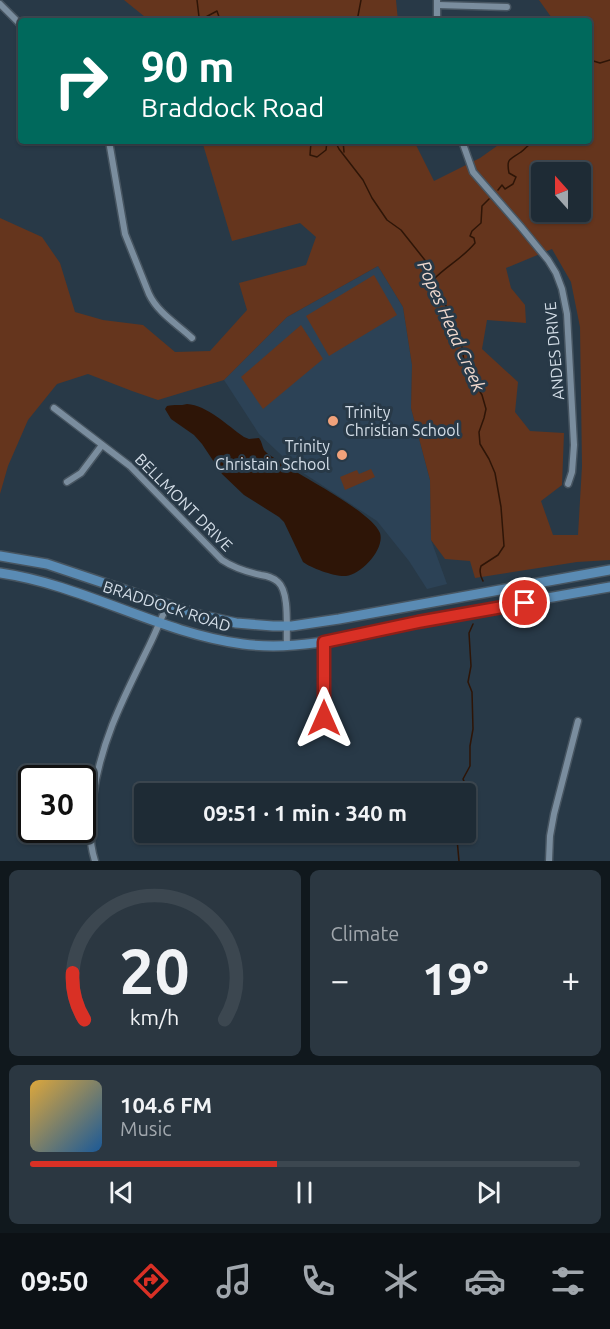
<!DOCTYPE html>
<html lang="en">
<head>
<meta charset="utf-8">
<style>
  body { margin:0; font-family:Ubuntu,sans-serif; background:#2b3741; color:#f1f3f6; height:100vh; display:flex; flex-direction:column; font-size:22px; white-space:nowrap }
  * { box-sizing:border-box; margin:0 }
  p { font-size:20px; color:#a1a7ad }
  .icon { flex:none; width:33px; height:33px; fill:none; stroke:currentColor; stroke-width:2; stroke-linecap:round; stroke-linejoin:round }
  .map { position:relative; height:861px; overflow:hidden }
  .drawer { display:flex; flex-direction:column; gap:9px; padding:9px; background:#10181d; flex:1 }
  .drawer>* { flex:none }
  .top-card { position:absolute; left:18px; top:18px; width:574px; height:126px; border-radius:6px; box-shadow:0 2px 4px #0004,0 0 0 2px #3c4750; background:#00695c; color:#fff; overflow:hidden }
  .needle { width:39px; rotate:339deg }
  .controls { position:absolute; left:531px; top:162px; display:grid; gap:12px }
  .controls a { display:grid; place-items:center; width:60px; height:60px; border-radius:6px; background:#1e2b35; box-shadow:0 2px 4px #0004,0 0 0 2px #3c4750; font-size:30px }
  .speed { position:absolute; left:18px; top:765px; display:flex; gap:12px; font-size:30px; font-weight:700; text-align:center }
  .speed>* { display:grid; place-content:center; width:78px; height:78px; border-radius:50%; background:#1e2b35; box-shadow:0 2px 4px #0004,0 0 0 2px #3c4750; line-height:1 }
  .speed .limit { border:3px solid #111; border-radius:9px; background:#fff; color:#111 }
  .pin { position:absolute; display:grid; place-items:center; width:51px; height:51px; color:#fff; margin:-26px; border:3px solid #fff; border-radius:50%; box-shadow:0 2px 6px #0007 }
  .me { position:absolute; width:66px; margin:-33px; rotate:0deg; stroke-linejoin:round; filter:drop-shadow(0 0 4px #0008) }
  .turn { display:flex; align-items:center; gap:21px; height:126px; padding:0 24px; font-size:27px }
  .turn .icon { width:78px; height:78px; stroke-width:2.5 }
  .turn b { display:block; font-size:42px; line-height:51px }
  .big { font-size:45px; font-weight:600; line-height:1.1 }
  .drawer .tile { flex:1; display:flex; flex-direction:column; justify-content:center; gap:9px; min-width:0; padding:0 21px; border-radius:9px; background:#2b3741 }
  .drawer .dial { align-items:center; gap:0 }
  .dial svg { height:156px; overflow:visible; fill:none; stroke:#3c4750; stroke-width:7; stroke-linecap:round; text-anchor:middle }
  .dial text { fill:#f1f3f6; stroke:none }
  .song { display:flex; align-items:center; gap:18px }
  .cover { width:72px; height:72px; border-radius:9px; background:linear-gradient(135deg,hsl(40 70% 55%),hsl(210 70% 35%)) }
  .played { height:6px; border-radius:3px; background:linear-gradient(90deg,#d93025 45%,#3c4750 45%) }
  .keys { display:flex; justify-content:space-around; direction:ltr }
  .heat { display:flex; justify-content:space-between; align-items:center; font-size:33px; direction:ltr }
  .drawer .tiles { flex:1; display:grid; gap:9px; grid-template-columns:1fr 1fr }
  .tile:last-child { grid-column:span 2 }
  .trip { position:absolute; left:134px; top:783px; width:342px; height:60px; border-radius:6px; background:#1e2b35; box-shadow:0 2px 4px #0004,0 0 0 2px #3c4750; font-weight:600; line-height:60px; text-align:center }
  .tabs { display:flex; height:96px; justify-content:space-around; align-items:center; background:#0c1115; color:#a1a7ad }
  .tabs .icon { width:42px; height:42px }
  .tabs .on { color:#d93025 }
  .tabs b { font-size:27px; color:#f1f3f6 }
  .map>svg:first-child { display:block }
  .built { fill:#2c4256 }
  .green { fill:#65351d; fill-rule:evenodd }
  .water { fill:#2e1507 }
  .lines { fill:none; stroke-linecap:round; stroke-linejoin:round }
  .stream { stroke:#2e1507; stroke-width:1.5 }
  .street-casing { stroke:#475561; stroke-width:9 }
  .primary-casing { stroke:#475561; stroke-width:12 }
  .street { stroke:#7a8d9e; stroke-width:6 }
  .primary { stroke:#5a8bb4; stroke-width:9 }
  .route-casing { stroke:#8d1f18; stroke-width:15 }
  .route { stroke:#d93025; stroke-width:10 }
  .poi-dot { fill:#f1a27b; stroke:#283947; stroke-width:2 }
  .labels { text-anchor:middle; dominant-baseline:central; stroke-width:6; stroke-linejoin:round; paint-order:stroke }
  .street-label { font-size:16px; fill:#d4dee8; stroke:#283947 }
  .poi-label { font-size:16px; fill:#d4dee8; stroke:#283947; text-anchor:start }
  .water-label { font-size:18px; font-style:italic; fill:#f1dacf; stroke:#283947 }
</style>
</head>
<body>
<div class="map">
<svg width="610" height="861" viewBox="0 0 610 861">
  <rect width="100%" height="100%" fill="#283947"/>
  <polygon class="built" points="378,266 403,307 412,365 411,408 430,480 431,540 447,584 427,589 409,561 377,521 294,467 259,434 224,380 287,317"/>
  <g class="green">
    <polygon points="124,0 396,0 398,21 147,21 145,17"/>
    <path d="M 539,0 L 610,0 L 610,560 L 577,562 L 475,578 L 470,561 L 445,559 L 431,540 L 430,480 L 411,408 L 412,365 L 403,307 L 378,266 L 287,317 L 224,380 L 158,400 L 132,391 L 88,374 L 57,384 L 28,420 L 8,466 L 0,494 L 0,218 L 42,237 L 60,263 L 75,312 L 103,320 L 143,325 L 175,352 L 210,351 L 247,310 L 239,283 L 306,265 L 316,237 L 300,223 L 232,241 L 202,141 L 414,141 L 434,181 L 480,158 L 504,141 L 590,141 L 590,21 L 554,21 ZM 542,172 L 580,172 L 580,212 L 542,212 ZM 552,249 L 571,282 L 580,327 L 582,466 L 578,535 L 553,535 L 541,501 L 562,485 L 564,433 L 530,431 L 515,412 L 518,382 L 482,349 L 487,320 L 526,323 L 525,305 L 511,288 L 506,268 Z"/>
    <polygon points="374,275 397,315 329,356 306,316"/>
    <polygon points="301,325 323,359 263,409 241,377"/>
    <polygon points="371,469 375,477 345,490 340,477 357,470 359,474"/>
  </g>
  <path class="water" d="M 187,404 C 207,405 228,426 244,437 L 249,439 L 259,438 C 262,442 262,446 264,450 C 268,455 275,458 279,461 C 300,476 371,511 380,533 C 385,549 362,574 346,576 C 335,577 311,568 303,562 L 284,522 L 279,517 L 244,495 L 222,474 L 202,444 L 194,435 L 171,419 L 165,409 L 167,406 C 174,404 181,406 187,404 Z"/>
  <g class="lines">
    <g class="stream">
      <polyline points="197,0 199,17 202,19 217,11 220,20 225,21"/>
      <polyline points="357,21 361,0"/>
      <polyline points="590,60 600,63 610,60"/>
      <polyline points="309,141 311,142 310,155 317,157 326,150 327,141"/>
      <path d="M 335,141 L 339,149 L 363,180 L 372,198 L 387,220 L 401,230 L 428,264 L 433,281 L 446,306 L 462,347 L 464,361 L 472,378 L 482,395 L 486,409 L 484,418 L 479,432 L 480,444 L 489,459 L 495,473 L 501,507 L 504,546 L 498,555 L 481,566 C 479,572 480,576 483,581"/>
      <polyline points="343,141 344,152"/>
      <path d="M 498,190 L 502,185 L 505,189 L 513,184 L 516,177 L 509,173 C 506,158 510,160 521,152 C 523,151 527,146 529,145 L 528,141"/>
      <path d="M 433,280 C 446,266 462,259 475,243 L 474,238 L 470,236 L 472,231 L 481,223 L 482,206 L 489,199"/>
      <path d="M 465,832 C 481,818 470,795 463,779 L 470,766 L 470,746 L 473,729 L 472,692 L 468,682 L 471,666 L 469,633 L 473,624"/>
      <polyline points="459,861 457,839 464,833"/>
    </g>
    <defs>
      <g id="street">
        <polyline points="0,4 21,25"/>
        <polyline points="438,5 507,7"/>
        <polyline points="437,21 437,0"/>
        <path d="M 109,141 L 125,234 L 149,294 C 158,313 177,324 192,338"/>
        <polyline points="462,141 473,172 521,227 548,260 556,273 562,289 567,314 574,445 572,472 568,484"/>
        <path d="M 54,408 L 130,466 L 222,560 C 234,568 247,572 261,575 C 267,576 273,577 278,582 C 290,592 286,630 287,646"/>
        <polyline points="67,482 81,473 102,445"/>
        <polyline points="318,731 324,718 324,642"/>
        <path d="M 95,861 C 88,839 90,819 93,797 C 101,740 124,697 149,646 C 156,632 161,618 168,604"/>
        <polyline points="549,861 550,836 554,814 578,721"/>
      </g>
      <g id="primary">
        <polyline points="0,556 47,564 199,615 236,623 273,626 292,626 339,619 610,570"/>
        <path d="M 0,573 C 84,585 159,633 243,644 C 302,652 361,634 418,622 C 482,610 546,598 610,587"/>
      </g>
    </defs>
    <use href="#street" class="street-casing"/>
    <use href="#primary" class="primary-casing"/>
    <use href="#street" class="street"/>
    <use href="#primary" class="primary"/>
  </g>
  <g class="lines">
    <defs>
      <polyline id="route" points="324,718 324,642 418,622 525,603"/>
    </defs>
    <use href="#route" class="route-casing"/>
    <use href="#route" class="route"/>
  </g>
  <g class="poi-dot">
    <circle cx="333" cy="421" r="6"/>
    <circle cx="342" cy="455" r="6"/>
  </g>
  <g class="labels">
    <g class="street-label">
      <text transform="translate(554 351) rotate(-95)">ANDES DRIVE</text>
      <text transform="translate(184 502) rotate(45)">BELLMONT DRIVE</text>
      <text transform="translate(167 606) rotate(18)">BRADDOCK ROAD</text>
    </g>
    <g class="poi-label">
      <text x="345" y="412">Trinity<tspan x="345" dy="18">Christian School</tspan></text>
      <text x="330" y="446" text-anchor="end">Trinity<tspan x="330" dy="18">Christain School</tspan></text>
    </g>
    <g class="water-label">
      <text transform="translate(452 326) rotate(66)">Popes Head Creek</text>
    </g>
  </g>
</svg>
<div class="controls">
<a><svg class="needle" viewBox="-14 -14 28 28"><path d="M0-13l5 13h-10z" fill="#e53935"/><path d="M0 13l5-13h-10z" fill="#a1a7ad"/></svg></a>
</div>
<div class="speed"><div class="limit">30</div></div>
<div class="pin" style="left:525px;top:603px;background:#d93025"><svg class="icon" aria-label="arrive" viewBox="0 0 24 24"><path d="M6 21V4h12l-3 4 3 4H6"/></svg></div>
<svg class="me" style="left:324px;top:718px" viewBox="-20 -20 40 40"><path d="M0-17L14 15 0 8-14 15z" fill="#d93025" stroke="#fff" stroke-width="4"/></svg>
<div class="trip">09:51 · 1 min · 340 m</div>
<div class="top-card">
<div class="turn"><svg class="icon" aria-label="right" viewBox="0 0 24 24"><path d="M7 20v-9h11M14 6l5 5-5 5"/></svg><div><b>90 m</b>Braddock Road</div></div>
</div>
</div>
<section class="drawer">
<div class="tiles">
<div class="tile dial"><svg viewBox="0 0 100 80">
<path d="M14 69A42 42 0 1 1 86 69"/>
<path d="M14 69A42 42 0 0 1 8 45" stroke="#d93025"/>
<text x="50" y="56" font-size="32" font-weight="700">20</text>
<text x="50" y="72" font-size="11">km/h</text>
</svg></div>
<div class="tile"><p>Climate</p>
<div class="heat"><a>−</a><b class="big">19°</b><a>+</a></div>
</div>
<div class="tile">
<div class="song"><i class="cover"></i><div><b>104.6 FM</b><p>Music</p></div></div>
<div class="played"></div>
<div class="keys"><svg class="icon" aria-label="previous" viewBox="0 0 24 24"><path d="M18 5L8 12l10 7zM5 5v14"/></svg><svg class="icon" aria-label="pause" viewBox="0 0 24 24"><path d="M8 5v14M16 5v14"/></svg><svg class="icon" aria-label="next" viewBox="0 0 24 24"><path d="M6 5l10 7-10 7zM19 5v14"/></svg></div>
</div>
</div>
</section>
<nav class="tabs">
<b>09:50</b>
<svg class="icon on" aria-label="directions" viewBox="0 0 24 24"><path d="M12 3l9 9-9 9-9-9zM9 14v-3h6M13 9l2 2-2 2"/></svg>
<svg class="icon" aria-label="music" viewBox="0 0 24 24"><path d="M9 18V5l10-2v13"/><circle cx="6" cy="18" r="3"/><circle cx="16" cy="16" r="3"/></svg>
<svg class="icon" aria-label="phone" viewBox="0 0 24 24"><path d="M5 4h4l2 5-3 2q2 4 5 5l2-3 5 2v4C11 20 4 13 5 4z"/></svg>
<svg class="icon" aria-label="climate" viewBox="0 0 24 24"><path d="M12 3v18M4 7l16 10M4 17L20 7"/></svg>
<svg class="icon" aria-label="car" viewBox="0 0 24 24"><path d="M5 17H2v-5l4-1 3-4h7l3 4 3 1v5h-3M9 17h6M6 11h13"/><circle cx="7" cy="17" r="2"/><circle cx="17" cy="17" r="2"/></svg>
<svg class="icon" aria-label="filters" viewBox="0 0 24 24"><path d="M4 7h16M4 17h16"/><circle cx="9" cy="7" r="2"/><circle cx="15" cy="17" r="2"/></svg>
</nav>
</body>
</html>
